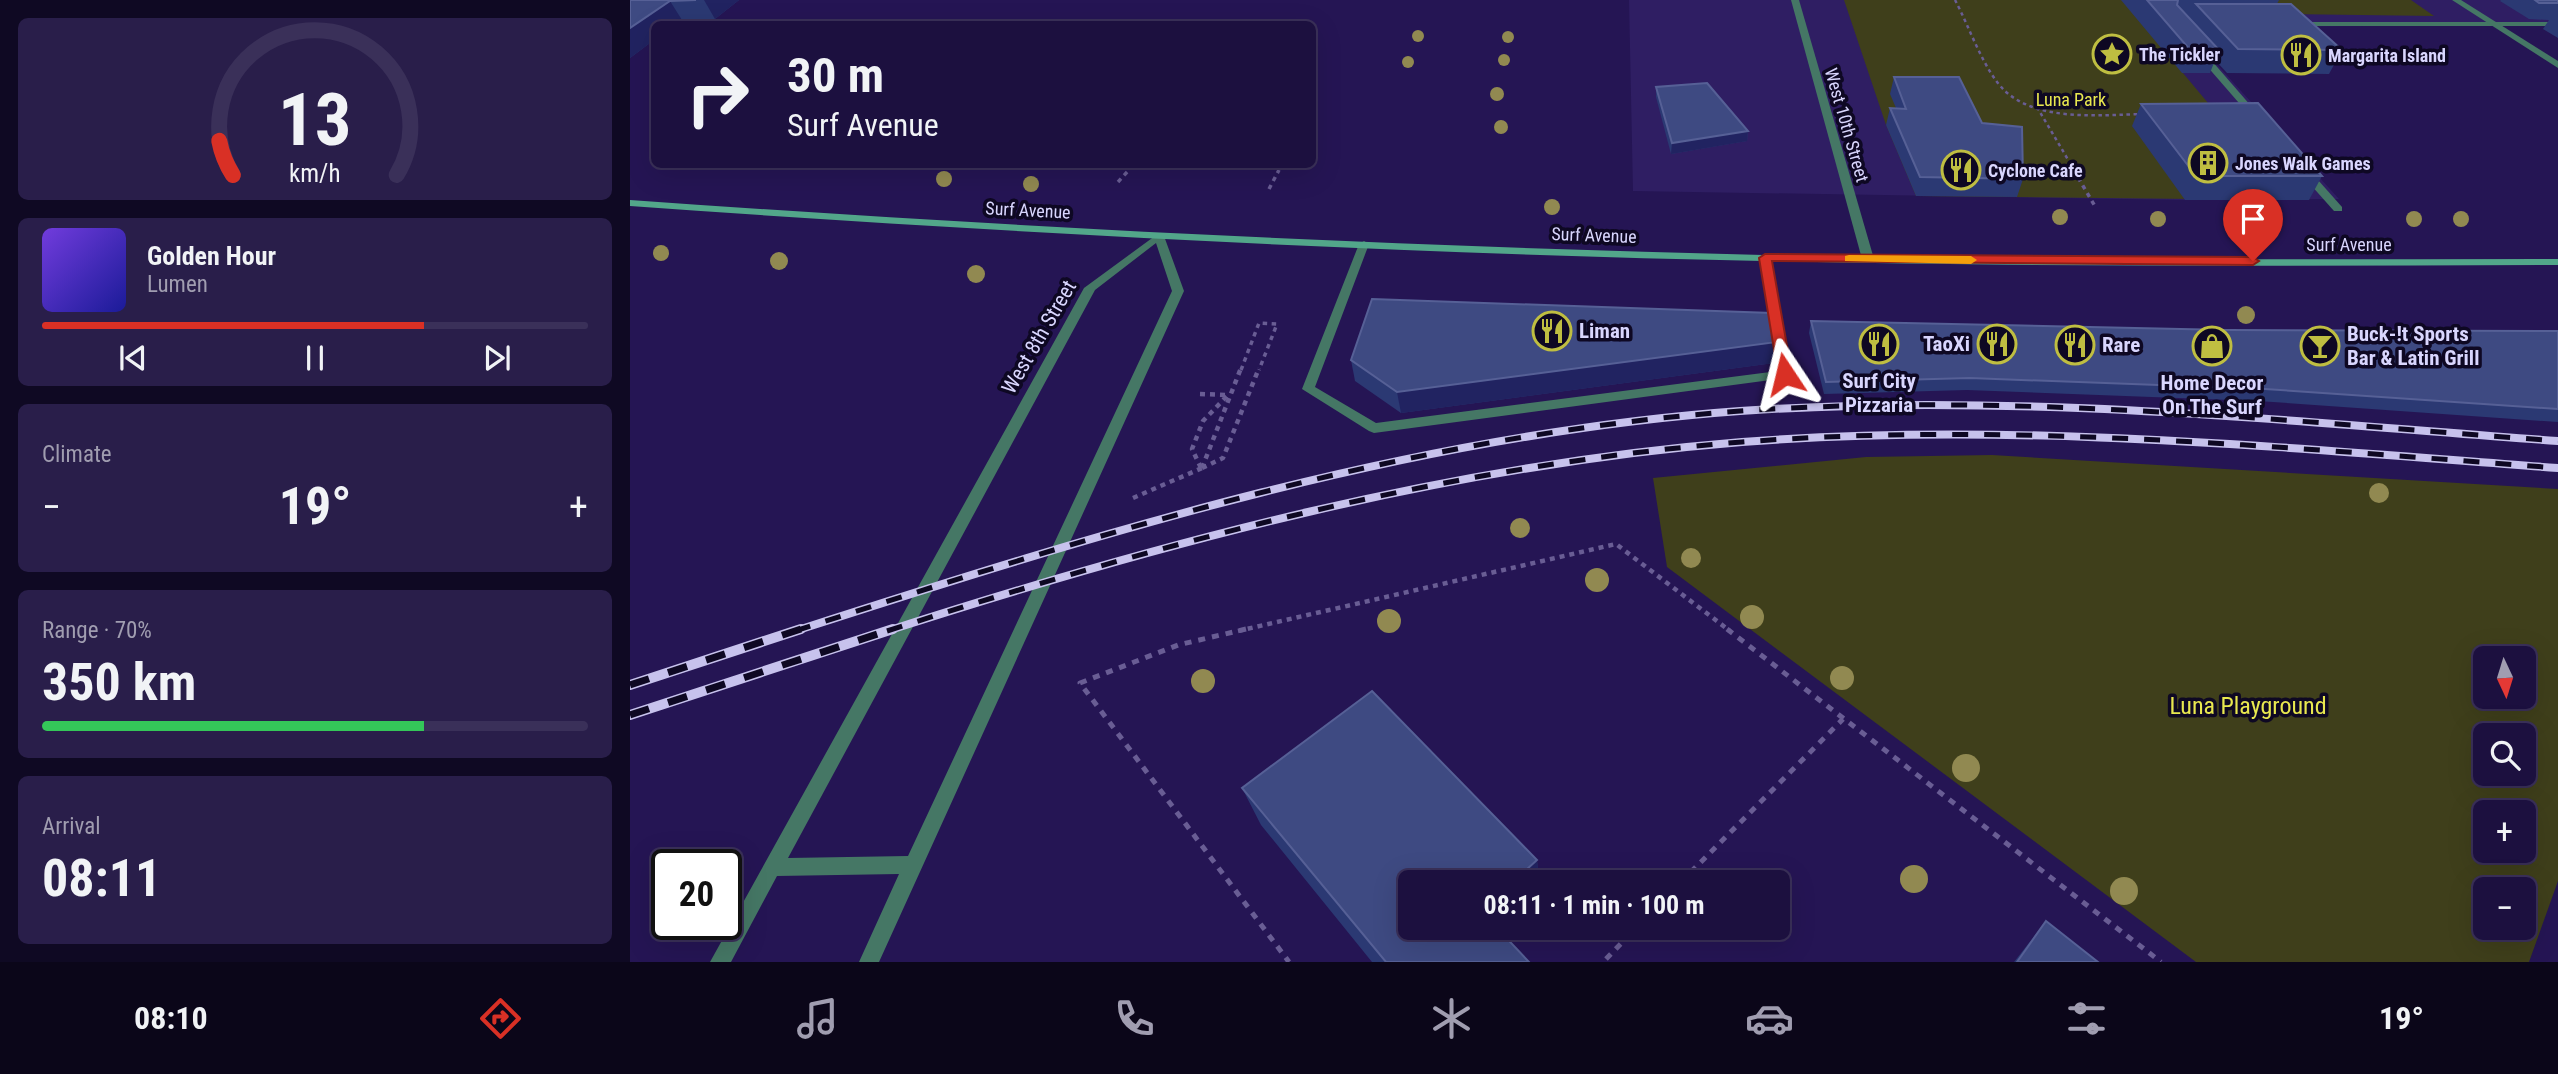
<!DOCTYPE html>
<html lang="en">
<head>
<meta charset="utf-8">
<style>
  body { margin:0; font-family:"Roboto Condensed",sans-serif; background:#291e4a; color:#f1f3f6; height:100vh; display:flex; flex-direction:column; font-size:26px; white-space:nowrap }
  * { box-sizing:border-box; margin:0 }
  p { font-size:23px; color:#a09db0 }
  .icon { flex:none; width:38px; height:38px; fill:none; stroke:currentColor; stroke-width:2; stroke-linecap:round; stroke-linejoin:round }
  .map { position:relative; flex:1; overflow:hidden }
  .drawer { display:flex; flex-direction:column; gap:18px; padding:18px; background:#0f0923; width:630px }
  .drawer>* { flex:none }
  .top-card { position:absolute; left:21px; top:21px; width:665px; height:147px; border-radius:10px; box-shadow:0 7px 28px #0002,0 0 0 2px #3a3059; background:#1c103f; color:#f1f3f6; overflow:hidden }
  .needle { width:46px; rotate:176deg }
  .tools { position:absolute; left:1843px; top:646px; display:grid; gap:14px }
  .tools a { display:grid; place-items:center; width:63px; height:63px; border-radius:10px; background:#1c103f; box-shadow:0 7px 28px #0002,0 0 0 2px #3a3059; font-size:35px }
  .speed { position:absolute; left:21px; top:849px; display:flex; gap:14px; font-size:35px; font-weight:700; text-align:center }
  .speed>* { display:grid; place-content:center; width:91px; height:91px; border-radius:50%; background:#1c103f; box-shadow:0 7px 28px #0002,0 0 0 2px #3a3059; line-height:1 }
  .speed .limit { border:4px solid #111; border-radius:10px; background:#fff; color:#111 }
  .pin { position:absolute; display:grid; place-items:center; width:60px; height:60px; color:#fff; margin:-72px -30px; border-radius:50% 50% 50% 0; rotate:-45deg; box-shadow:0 0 7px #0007 }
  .pin .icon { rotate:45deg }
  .me { position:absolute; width:77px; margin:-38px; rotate:350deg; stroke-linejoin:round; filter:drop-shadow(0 0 5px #0008) }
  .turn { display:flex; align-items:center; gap:24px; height:147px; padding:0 21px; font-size:32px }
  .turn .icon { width:91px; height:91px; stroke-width:2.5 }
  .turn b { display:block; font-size:49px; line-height:60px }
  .big { font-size:52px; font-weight:700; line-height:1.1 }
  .drawer .card { flex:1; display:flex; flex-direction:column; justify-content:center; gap:10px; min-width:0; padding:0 24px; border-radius:10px; background:#291e4a }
  .drawer .dial { align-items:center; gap:0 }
  .dial svg { height:182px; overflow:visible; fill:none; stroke:#3a3059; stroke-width:7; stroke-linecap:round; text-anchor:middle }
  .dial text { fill:#f1f3f6; stroke:none }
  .song { display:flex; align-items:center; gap:21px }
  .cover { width:84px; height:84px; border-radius:10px; background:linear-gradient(135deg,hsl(260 70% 55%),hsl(240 70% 35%)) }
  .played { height:7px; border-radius:4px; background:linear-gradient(90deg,#d93025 70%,#3a3059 70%) }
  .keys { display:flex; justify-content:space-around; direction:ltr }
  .heat { display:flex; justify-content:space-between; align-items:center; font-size:38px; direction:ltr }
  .charge { height:10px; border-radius:5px; background:linear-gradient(90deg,#34c759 70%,#3a3059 0) }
  .trip { position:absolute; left:768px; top:870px; width:392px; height:70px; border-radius:10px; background:#1c103f; box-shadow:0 7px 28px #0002,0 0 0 2px #3a3059; font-weight:700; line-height:70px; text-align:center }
  .tab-bar { display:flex; height:112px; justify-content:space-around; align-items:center; background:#0b0619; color:#a09db0 }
  .tab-bar .icon { width:49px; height:49px }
  .tab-bar .on { color:#d93025 }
  .tab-bar b { font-size:32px; color:#f1f3f6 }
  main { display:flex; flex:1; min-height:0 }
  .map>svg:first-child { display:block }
  .built { fill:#2f1e63 }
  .green { fill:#3f3f1b; fill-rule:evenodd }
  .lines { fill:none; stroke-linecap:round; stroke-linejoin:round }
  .path-far3 { stroke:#695d94; stroke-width:2.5; stroke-dasharray:3.5 3.5; stroke-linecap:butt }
  .path-far2 { stroke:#695d94; stroke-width:3.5; stroke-dasharray:4.5 4.5; stroke-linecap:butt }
  .path-far1 { stroke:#695d94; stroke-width:4.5; stroke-dasharray:5 5; stroke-linecap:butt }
  .path { stroke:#695d94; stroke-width:5; stroke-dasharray:7 7; stroke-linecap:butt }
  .lane { fill:#457765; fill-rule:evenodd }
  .street { fill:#457765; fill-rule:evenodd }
  .secondary { fill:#52a68a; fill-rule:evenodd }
  .rail-far1-casing { stroke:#c7c2ed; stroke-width:8 }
  .rail-casing { stroke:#c7c2ed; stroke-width:10 }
  .rail-far1 { stroke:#0e0823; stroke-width:5; stroke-dasharray:16; stroke-linecap:butt }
  .rail { stroke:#0e0823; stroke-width:7; stroke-dasharray:20; stroke-linecap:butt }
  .tree { fill:#918951 }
  .wall { fill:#2b3973 }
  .shaded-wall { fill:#212361 }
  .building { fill:#3e4a82; stroke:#566096; stroke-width:2 }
  .route { fill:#d93025; stroke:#8d1f18; stroke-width:2 }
  .slow { fill:#f59e0b }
  .labels { text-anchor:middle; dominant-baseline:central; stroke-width:7; stroke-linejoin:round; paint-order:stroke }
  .far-poi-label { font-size:18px; font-weight:bold; fill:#d9d6fe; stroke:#0e0823; text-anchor:start }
  .far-park-label { font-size:18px; fill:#e9e84f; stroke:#0e0823 }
  .far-street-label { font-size:18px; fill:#d9d6fe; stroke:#0e0823 }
  .poi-label { font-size:21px; font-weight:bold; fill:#d9d6fe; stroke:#0e0823; text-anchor:start }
  .street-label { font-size:21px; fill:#d9d6fe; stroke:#0e0823 }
  .near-park-label { font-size:24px; fill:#e9e84f; stroke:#0e0823 }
</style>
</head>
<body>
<main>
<section class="drawer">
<div class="card dial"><svg viewBox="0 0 100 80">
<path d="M14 69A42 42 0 1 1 86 69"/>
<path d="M14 69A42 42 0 0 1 8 54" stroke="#d93025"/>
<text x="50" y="56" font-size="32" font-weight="700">13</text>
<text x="50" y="72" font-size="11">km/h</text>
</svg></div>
<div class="card">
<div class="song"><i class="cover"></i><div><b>Golden Hour</b><p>Lumen</p></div></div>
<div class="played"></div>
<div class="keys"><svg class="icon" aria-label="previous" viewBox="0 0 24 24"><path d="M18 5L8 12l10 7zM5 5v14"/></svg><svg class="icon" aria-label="pause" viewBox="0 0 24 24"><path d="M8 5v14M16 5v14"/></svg><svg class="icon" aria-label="next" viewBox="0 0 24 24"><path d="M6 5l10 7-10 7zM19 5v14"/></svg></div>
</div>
<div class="card"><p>Climate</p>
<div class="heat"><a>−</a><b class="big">19°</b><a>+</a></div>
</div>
<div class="card"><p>Range · 70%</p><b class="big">350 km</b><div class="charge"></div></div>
<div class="card"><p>Arrival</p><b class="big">08:11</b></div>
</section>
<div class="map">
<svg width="1928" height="962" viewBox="0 0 1928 962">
  <rect width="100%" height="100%" fill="#251554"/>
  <polygon class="built" points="999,0 1928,0 1928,25 1553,27 1709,199 1555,200 1003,191"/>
  <g class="green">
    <polygon points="1214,0 1781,0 1804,16 1502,12 1659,200 1286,196 1256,125"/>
    <path d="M 1362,455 L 1928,489 L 1928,881 L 1899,962 L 1566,962 L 1037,567 L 1023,478 L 1236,457 ZM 1855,658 L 1894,658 L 1894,696 L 1855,696 ZM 1855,735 L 1894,735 L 1894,774 L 1855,774 ZM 1855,812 L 1894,812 L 1894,850 L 1855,850 ZM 1855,889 L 1894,889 L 1894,928 L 1855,928 Z"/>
  </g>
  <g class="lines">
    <g class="path-far3">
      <path d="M 1325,0 C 1339,26 1354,71 1375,91 C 1409,122 1470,115 1512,114"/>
      <polyline points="1407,107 1440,163"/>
    </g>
    <g class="path-far2">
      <polyline points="1439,162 1466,208"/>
      <polyline points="488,182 498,171"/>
      <polyline points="639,189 649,170"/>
      <polyline points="611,370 629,323 647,324 629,370"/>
    </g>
    <g class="path-far1">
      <polyline points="570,394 598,395 573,421 562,449 571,468"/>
      <polyline points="572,468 611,368"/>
      <polyline points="572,468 593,458 629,368"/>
      <polyline points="503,498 572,468"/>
      <polyline points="608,631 986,544 1100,631"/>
    </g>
    <g class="path">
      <polyline points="616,629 548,645 450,683 659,962"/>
      <polyline points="1097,629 1531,962"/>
      <polyline points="1051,882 1213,719"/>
      <polyline points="976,959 1006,928"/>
    </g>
    <g class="lane">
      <polygon points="1664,22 1928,22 1928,26 1661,26 1661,22"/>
      <polygon points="734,241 739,244 685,387 746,423 1148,371 1129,258 1135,255 1141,258 1161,374 1155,378 744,433 739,431 672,389 729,244"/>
    </g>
    <g class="street">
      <polygon points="1161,0 1169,0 1244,259 1242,261 1238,262 1232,259"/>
      <polygon points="1822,0 1831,0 1928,61 1928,68"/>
      <polygon points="1569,53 1575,53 1628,114 1628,118 1622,118 1569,57"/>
      <polygon points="1676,170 1680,171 1712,207 1712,211 1704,211 1672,175 1672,171"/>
      <path d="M 529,233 L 534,236 L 554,291 L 249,962 L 229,962 L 269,874 L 147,876 L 101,962 L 80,962 L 454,288 ZM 526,243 L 542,291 L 278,856 L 158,858 L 465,290 Z"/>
    </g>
    <path class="secondary" d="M 0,200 C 377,227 755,246 1133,255 C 1398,261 1663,259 1928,259 L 1928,265 C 1663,266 1398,267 1133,261 C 755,253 377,233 0,206 Z"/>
    <defs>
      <g id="rail-far1">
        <path d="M 165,631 C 472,532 787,434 1110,411 C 1383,392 1656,421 1928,441"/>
        <path d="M 257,631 C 534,542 821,465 1112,442 C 1384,421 1657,448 1928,468"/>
      </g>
      <g id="rail">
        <polyline points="0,685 171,629"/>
        <polyline points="0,715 263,629"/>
      </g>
    </defs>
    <use href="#rail-far1" class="rail-far1-casing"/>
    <use href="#rail" class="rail-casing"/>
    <use href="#rail-far1" class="rail-far1"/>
    <use href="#rail" class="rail"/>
  </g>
  <g class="tree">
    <circle cx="788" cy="36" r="6"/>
    <circle cx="878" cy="37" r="6"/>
    <circle cx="874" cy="60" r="6"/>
    <circle cx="778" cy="62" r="6"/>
    <circle cx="867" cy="94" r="7"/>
    <circle cx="871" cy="127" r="7"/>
    <circle cx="314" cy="179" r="8"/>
    <circle cx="401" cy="184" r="8"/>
    <circle cx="922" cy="207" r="8"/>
    <circle cx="1430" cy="217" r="8"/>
    <circle cx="1528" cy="219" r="8"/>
    <circle cx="1613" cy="219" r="8"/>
    <circle cx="1784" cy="219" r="8"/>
    <circle cx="1831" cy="219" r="8"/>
    <circle cx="31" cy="253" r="8"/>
    <circle cx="149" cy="261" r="9"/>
    <circle cx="346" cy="274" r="9"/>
    <circle cx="1616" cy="315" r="9"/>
    <circle cx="1749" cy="493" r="10"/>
    <circle cx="890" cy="528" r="10"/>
    <circle cx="1061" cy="558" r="10"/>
    <circle cx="967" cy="580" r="12"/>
    <circle cx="1122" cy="617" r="12"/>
    <circle cx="759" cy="621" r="12"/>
    <circle cx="1212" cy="678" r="12"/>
    <circle cx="573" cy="681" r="12"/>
    <circle cx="1336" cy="768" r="14"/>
    <circle cx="1284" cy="879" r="14"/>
    <circle cx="1494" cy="891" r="14"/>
  </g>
  <g class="wall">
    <polygon points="0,0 109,0 85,19 52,20 46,24 24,24 24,40 0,58"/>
    <polygon points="1491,0 1649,0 1647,4 1712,50 1699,74 1597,73 1585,60 1580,73 1552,73"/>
    <polygon points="1871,0 1928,0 1928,38 1913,29 1919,20 1899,19 1870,1"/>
    <polygon points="1264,77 1352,123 1393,179 1387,197 1286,196 1256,125 1260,108 1266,108 1260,94"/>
    <polygon points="1026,87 1118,131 1117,141 1041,154 1026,97"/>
    <polygon points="1511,104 1692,176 1679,200 1555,200 1502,126"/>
    <polygon points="1181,321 1597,330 1928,331 1928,422 1628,401 1337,390 1194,394 1179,333"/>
    <polygon points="721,360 1144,363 771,413 725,381"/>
    <polygon points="612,788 907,860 909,882 780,882 780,928 876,928 871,932 899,962 742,962 631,825"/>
    <polygon points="1416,921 1468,962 1384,962"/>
  </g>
  <g class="shaded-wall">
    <polygon points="74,0 109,0 85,19"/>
    <polygon points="40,1 52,20 46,24 24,24 24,40 0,58 0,28"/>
    <polygon points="1118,131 1117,141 1041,154 1042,143"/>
    <polygon points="1147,342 1144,363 771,413 767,392"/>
    <polygon points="907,860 909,882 883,882"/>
    <polygon points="855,928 876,928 859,945"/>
  </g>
  <g class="building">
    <polygon points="0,0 66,0 40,1 0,28"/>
    <polygon points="1517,0 1548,0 1547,5 1590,51 1561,51"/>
    <polygon points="1905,0 1928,0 1928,3 1909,3"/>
    <polygon points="1566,4 1661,4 1712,50 1608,49"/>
    <polygon points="1264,77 1329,77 1352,123 1392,127 1393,179 1290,177 1260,108 1276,109"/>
    <polygon points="1077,83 1118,131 1042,143 1026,87"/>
    <polygon points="1628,103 1692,176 1566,176 1511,104"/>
    <polygon points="742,299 1142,313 1147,342 767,392 721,360"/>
    <polygon points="1181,321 1597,330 1928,331 1928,409 1635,389 1340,378 1196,382"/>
    <polygon points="742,691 907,860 883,882 780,882 780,928 867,928 899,962 756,962 612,788"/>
    <polygon points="1416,921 1468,962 1387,962"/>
  </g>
  <polygon class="route" points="1135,254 1623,257 1629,261 1623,265 1142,261 1162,374 1155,379 1148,374 1129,258"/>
  <polygon class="slow" points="1219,255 1341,256 1347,260 1341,264 1215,261 1215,256"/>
  <defs>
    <symbol id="sight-ring" viewBox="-11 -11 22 22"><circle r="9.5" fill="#0e0823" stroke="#bfbe41" stroke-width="1.5"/><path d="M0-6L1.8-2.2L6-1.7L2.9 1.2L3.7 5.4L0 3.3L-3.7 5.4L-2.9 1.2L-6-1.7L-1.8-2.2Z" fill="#bfbe41"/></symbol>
    <symbol id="restaurant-ring" viewBox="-11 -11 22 22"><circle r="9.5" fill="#0e0823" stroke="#bfbe41" stroke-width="1.5"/><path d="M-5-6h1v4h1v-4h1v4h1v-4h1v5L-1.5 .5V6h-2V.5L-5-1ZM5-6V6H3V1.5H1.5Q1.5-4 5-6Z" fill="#bfbe41"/></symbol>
    <symbol id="building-ring" viewBox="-11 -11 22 22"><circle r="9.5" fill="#0e0823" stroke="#bfbe41" stroke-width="1.5"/><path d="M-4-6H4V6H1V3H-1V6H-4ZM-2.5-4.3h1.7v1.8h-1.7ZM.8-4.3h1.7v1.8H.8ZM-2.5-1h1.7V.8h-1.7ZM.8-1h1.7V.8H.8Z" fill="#bfbe41"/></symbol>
    <symbol id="shop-ring" viewBox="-11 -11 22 22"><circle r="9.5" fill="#0e0823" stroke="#bfbe41" stroke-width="1.5"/><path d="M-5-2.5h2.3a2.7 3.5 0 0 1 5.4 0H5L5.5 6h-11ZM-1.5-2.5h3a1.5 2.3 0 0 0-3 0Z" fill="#bfbe41"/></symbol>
    <symbol id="bar-ring" viewBox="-11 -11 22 22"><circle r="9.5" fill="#0e0823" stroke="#bfbe41" stroke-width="1.5"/><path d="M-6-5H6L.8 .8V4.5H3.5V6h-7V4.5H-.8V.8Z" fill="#bfbe41"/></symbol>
  </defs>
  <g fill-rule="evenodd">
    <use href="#sight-ring" x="1460" y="32" width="44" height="44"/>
    <use href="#restaurant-ring" x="1649" y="33" width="44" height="44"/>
    <use href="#building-ring" x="1556" y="141" width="44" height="44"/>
    <use href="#restaurant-ring" x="1309" y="148" width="44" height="44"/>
    <use href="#restaurant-ring" x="900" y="309" width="44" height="44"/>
    <use href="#restaurant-ring" x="1227" y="322" width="44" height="44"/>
    <use href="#restaurant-ring" x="1345" y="322" width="44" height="44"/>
    <use href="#restaurant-ring" x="1423" y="323" width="44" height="44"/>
    <use href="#shop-ring" x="1560" y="324" width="44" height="44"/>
    <use href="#bar-ring" x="1668" y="324" width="44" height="44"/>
  </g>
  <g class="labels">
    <g class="far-poi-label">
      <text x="1509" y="54">The Tickler</text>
      <text x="1698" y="55">Margarita Island</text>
      <text x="1605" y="163">Jones Walk Games</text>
      <text x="1358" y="170">Cyclone Cafe</text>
    </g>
    <g class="far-park-label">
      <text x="1441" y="99">Luna Park</text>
    </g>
    <g class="far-street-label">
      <text transform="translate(1217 125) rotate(74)">West 10th Street</text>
      <text transform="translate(398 210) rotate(3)">Surf Avenue</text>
      <text transform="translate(964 235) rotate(2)">Surf Avenue</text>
      <text x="1719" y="244">Surf Avenue</text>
    </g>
    <g class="poi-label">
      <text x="949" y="331">Liman</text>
      <text x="1717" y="334">Buck-!t Sports<tspan x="1717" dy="24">Bar &amp; Latin Grill</tspan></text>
      <text x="1340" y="344" text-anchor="end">TaoXi</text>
      <text x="1472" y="345">Rare</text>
      <text x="1249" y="381" text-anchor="middle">Surf City<tspan x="1249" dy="24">Pizzaria</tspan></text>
      <text x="1582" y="383" text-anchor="middle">Home Decor<tspan x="1582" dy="24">On The Surf</tspan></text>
    </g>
    <g class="street-label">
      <text transform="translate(409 337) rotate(-60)">West 8th Street</text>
    </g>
    <g class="near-park-label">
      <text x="1618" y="706">Luna Playground</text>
    </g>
  </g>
</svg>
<div class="tools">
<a><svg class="needle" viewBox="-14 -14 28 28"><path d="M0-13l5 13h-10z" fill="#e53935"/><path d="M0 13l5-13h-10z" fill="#a09db0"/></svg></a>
<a><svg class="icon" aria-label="search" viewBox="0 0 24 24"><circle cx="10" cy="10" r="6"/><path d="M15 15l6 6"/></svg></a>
<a>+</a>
<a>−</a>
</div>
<div class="speed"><div class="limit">20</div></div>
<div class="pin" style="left:1623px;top:261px;background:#d93025"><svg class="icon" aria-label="arrive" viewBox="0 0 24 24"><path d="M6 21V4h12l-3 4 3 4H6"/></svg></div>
<svg class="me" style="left:1155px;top:374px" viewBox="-20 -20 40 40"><path d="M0-17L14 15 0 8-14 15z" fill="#d93025" stroke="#fff" stroke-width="4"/></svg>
<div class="trip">08:11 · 1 min · 100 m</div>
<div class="top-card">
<div class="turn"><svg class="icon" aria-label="right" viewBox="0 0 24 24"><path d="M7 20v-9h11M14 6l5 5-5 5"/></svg><div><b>30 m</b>Surf Avenue</div></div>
</div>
</div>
</main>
<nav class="tab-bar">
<b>08:10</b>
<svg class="icon on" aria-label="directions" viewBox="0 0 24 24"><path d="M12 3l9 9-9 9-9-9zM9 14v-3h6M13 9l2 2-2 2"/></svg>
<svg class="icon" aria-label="music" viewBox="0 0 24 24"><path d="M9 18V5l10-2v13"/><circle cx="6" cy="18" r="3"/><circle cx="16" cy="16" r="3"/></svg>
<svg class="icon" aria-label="phone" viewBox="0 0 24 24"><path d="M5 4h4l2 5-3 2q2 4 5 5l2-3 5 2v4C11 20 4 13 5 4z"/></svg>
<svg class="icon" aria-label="climate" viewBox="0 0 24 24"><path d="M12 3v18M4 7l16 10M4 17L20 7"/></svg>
<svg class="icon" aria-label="car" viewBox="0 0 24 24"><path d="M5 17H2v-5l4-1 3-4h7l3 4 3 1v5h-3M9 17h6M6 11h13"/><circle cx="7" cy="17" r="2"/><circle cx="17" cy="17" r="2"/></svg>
<svg class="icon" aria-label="filters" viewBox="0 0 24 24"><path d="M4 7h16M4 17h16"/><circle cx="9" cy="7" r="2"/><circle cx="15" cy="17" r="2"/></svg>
<b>19°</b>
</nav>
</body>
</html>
